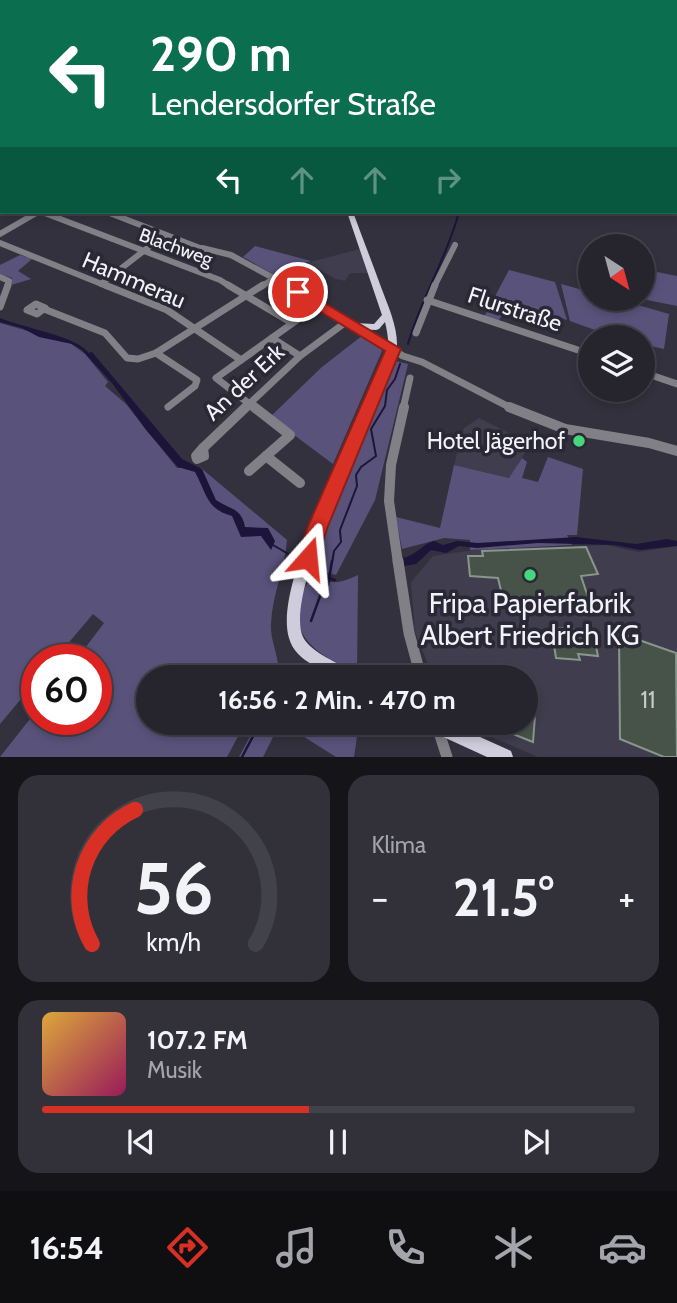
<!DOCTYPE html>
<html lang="de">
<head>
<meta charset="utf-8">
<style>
  body { margin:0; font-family:Cabin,sans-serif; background:#32313a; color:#f1f3f6; height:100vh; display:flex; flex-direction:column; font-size:26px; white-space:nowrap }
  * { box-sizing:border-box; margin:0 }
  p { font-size:23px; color:#a4a5aa }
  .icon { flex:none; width:38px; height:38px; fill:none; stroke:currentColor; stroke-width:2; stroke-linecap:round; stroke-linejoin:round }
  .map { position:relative; height:757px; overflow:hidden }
  .sheet { display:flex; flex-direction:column; gap:18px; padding:18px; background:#151419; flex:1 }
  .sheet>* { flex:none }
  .top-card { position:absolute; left:0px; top:0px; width:677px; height:214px; box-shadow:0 4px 10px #0003,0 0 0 2px #42424a; background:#0b6e4f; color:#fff; overflow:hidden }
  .needle { width:46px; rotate:144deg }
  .buttons { position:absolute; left:578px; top:234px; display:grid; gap:14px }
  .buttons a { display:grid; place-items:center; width:77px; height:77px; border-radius:50%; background:#26252e; box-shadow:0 4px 10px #0003,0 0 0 2px #42424a; font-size:35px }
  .speed { position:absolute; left:21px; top:644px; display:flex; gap:14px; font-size:35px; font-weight:700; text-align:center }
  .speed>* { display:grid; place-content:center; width:91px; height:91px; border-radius:50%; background:#26252e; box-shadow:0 4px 10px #0003,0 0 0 2px #42424a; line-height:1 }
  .speed .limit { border:10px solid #d22; background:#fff; color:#111 }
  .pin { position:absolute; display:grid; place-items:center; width:60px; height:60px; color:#fff; margin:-30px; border:4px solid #fff; border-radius:50%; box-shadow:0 2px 7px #0007 }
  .me { position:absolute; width:77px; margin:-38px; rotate:18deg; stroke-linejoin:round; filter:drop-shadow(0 0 5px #0008) }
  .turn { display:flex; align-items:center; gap:24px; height:147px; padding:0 35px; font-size:32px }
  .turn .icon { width:91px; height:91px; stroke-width:2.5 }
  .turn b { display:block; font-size:49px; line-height:60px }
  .lanes { display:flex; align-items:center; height:66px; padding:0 35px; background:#0003; justify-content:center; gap:35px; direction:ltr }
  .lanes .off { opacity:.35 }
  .big { font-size:52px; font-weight:700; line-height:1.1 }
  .sheet .tile { flex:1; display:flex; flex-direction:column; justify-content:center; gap:10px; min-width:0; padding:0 24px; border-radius:21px; background:#32313a }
  .sheet .dial { align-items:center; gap:0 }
  .dial svg { height:182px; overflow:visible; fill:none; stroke:#42424a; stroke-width:7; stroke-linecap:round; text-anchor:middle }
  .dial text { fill:#f1f3f6; stroke:none }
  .song { display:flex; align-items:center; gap:21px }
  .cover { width:84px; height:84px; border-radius:10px; background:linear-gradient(135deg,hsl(40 70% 55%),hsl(330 70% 35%)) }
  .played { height:7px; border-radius:4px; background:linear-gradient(90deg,#d93025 45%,#42424a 45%) }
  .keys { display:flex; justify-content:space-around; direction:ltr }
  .heat { display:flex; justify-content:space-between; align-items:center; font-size:38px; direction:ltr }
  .sheet .tiles { flex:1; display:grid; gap:18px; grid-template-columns:1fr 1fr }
  .tile:last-child { grid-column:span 2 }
  .trip { position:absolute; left:136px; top:665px; width:402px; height:70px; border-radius:35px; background:#26252e; box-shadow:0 4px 10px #0003,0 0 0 2px #42424a; font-weight:700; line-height:70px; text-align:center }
  .dock { display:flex; height:112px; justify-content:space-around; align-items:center; background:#0f0f12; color:#a4a5aa }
  .dock .icon { width:49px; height:49px }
  .dock .current { color:#d93025 }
  .dock b { font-size:32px; color:#f1f3f6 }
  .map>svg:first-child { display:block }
  .built { fill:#3f3d4e }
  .green { fill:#59537c }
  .water { fill:#1d1439 }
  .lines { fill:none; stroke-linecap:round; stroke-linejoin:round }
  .stream-far1 { stroke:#1d1439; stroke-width:2 }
  .stream { stroke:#1d1439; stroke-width:2.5 }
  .building { fill:#475349; stroke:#88968b; stroke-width:2 }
  .minor-far3 { stroke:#818087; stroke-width:6 }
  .minor-far2 { stroke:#818087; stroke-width:7 }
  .minor-far1 { stroke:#818087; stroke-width:10 }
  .minor { stroke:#818087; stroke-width:11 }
  .major { fill:#cfcddb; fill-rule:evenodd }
  .route { fill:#d93025; stroke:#8d1f18; stroke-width:2 }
  .poi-dot { fill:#44d77b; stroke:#292834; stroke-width:2.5 }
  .labels { text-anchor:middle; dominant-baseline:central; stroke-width:7; stroke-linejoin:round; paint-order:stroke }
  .far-street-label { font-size:19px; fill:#f2f2fa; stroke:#292834 }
  .street-label { font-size:23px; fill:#f2f2fa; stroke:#292834 }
  .poi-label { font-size:23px; fill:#f2f2fa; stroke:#292834; text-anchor:end }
  .near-number-label { font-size:23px; fill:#c7cace }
  .near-poi-label { font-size:28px; fill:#f2f2fa; stroke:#292834 }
</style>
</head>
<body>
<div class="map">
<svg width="677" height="757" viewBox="0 0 677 757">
  <rect width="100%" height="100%" fill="#33313e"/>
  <g class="built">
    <polygon points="360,249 369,273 350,273 345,281 336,279 306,263"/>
    <polygon points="479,418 530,444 510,478 454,465 464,428"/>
    <polygon points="606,545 638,552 677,546 677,757 538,757 459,723 527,723 527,677 433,677 415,632 411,582 433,556 480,549"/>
  </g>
  <g class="green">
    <polygon points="255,246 311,261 298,265 282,279 243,257"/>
    <polygon points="20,255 32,259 18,271 31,279 11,285 12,278 0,274 0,265"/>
    <polygon points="642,269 677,276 677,306 642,299"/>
    <polygon points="509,270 555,282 567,320 510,300 498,322 484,317"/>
    <polygon points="561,284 590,292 590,299 617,299 669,314 664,349 642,344 642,338 617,338 570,321"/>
    <path d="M 0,323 L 70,343 L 85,354 L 108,382 L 105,386 L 126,404 L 177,468 L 201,468 L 287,540 C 285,569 272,595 271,624 C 270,636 276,651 278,663 L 270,677 L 149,677 L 149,723 L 233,723 L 242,729 L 227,757 L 0,757 L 37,710 L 37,719 L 96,719 L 96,660 L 76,660 L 104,623 L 93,614 L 54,660 L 37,660 L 37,680 L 0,724 Z"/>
    <polygon points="363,335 380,346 382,351 333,464 270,417 322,367"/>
    <polygon points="395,361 408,364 375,500 336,575 325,572 314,562 323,528"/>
    <polygon points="548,457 583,469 577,535 567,535 572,545 470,550 470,540 444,538 402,549 396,517 440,528 454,465 509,478 522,458 527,462 522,478 538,482"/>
    <path d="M 312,575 C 331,585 339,584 358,575 L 357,673 C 309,651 279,629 312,575 Z"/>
    <polygon points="257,723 280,723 263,757 239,757"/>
    <polygon points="282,723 359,723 354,757 336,757"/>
  </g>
  <g class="water">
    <path d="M 0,318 C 26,329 74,335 89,353 L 92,352 L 182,459 L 202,469 L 216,500 C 229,509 242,508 245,527 L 268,528 L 275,541 L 271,550 L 261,536 L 241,537 L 232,516 C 206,509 207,494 195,472 L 178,467 L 146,430 L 112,383 L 82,350 L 72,344 L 39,337 L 22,328 L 0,322 Z"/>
    <path d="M 576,537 L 636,544 L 667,539 L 677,541 L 677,546 L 640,550 L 614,545 L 538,543 L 477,548 L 459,546 L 446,553 L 431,550 L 416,564 L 404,566 L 403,558 C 417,555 422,544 434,541 L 443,545 L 457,541 L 478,543 Z"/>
  </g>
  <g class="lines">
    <g class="stream-far1">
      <path d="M 408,344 C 421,298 447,258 459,212"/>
      <polyline points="273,545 302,562"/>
      <polyline points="332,563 334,551 341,542 340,530 357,486 356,475 361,467 376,456 371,429 385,406 387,390 395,379 400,364"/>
    </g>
    <g class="stream">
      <polyline points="324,577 335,580"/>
      <polyline points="311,621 323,588 328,585 332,561"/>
      <polyline points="283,677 290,665"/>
      <polyline points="242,757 260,723"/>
    </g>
  </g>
  <g class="building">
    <polygon points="586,547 598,574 581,576 589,600 514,603 513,600 503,599 498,578 470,576 468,556 483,556 482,551"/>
    <polygon points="551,627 593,632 598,656 578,654 580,660 556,658"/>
    <polygon points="619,633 676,653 677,757 664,757 620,739"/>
    <polygon points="527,713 535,716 533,742 513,734 514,723 527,723"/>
  </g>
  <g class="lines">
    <g class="minor-far3">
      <polyline points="42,212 220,280 231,287"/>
      <polyline points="107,212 205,250"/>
      <polyline points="0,234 38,212"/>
      <polyline points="0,243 109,287"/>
      <polyline points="202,248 231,255 290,287"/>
      <polyline points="0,277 9,281 7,287"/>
      <polyline points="101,284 163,236"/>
      <polyline points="261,287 273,279"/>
      <polyline points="434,287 455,245"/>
    </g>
    <g class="minor-far2">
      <polyline points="105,285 167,310 241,360"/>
      <polyline points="228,285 292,323"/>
      <polyline points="287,285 403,356 422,362 513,409"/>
      <polyline points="427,300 590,354"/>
      <polygon points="36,304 45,308 37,314 27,310"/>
      <polyline points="0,307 8,285"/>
      <polyline points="44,309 105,333 127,358 138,359 156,353 263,285"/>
      <polyline points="416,333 435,285"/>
      <polyline points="272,338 300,356"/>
      <polyline points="156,353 197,380 195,386 168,407"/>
      <polyline points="642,372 677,384"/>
      <polyline points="244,409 300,356 346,322"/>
      <polyline points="256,409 216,378 318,305"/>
      <polyline points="403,409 410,378"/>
    </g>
    <g class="minor-far1">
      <polyline points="509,407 565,429 649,443 677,451"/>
      <polygon points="203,448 204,456 197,459 196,456"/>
      <polyline points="203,448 246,407"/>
      <polyline points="266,456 300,483"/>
      <polyline points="249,471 290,435 254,407"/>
      <polyline points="398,563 389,501 391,465 404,407"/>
    </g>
    <g class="minor">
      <polyline points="398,561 409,633 421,677"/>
      <polyline points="436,723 447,757"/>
    </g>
    <g class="major">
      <path d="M 347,212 L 353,212 C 362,237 372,262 381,287 C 388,306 398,327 397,348 C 397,361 385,385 380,398 C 361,442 284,596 303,637 C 311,653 340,664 355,672 L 357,677 C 337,678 330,676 313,665 C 302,659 292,650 289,638 C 273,587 349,445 371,394 C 376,382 387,361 388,349 C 389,341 387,330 385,322 L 379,329 L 376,330 L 354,329 L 350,326 L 354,323 L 374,324 L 382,315 Z"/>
      <polygon points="424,723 449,723 511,751 513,757 487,757 426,729"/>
    </g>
  </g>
  <linearGradient id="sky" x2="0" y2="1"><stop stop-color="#1c1b22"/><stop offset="0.52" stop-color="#4a4e63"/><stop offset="1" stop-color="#4a4e63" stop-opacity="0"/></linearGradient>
  <rect width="677" height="220" fill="url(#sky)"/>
  <polygon class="route" points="298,287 401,349 328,526 315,565 308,568 301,565 297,558 308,526 385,351 293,295 293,289"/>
  <g class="poi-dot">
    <circle cx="579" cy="441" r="7"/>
    <circle cx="530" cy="575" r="7"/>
  </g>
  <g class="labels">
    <g class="far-street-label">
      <text transform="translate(176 247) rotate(20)">Blachweg</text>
    </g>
    <g class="street-label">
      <text transform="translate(134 280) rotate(23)">Hammerau</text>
      <text transform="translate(515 309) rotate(18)">Flurstraße</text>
      <text transform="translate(244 382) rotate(-43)">An der Erk</text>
    </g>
    <g class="poi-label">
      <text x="565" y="441">Hotel Jägerhof</text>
    </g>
    <g class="near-number-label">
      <text x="648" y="700">11</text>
    </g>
    <g class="near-poi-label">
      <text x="530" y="603">Fripa Papierfabrik<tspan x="530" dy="32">Albert Friedrich KG</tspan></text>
    </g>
  </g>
</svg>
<div class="buttons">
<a><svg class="needle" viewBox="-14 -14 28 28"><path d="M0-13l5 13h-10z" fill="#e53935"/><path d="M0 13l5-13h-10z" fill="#a4a5aa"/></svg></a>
<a><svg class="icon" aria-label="layers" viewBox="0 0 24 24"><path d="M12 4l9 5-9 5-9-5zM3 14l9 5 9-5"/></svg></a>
</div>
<div class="speed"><div class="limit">60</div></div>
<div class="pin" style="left:298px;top:292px;background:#d93025"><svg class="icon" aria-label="arrive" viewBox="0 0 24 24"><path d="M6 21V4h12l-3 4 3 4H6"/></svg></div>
<svg class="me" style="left:308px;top:558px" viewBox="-20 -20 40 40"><path d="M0-17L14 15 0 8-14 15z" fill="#d93025" stroke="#fff" stroke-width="4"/></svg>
<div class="trip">16:56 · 2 Min. · 470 m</div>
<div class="top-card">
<div class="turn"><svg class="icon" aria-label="left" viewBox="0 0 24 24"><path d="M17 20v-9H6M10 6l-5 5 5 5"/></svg><div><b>290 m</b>Lendersdorfer Straße</div></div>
<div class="lanes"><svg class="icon" aria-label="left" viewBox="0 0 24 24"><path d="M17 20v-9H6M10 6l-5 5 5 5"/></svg><svg class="icon off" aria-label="ahead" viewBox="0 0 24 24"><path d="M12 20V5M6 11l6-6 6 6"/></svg><svg class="icon off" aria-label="ahead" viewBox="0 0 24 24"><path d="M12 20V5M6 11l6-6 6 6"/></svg><svg class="icon off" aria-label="right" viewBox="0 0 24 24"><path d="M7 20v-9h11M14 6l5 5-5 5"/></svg></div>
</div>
</div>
<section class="sheet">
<div class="tiles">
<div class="tile dial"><svg viewBox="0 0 100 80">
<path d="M14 69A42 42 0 1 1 86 69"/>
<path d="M14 69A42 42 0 0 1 33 10" stroke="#d93025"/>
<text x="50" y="56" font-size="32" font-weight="700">56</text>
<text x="50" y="72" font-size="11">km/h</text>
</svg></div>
<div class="tile"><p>Klima</p>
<div class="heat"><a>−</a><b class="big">21.5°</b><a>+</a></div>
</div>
<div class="tile">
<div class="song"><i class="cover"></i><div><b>107.2 FM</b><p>Musik</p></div></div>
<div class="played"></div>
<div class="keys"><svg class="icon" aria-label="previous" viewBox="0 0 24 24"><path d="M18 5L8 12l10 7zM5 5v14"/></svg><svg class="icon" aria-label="pause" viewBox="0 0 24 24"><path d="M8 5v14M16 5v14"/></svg><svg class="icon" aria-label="next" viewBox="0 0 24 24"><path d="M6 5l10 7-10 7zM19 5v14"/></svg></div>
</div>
</div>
</section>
<nav class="dock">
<b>16:54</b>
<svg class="icon current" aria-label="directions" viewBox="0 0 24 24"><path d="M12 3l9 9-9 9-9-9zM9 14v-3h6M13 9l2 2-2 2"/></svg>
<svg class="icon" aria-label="music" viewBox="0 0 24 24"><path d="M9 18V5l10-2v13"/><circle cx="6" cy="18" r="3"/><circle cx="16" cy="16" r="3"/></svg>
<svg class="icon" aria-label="phone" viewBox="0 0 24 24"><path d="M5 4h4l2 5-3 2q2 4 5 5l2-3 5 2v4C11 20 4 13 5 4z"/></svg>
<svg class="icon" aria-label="climate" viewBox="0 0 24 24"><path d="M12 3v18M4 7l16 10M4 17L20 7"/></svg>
<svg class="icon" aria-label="car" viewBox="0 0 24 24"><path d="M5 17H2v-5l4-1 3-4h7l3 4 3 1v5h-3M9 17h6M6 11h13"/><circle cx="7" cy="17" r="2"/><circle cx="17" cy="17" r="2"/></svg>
</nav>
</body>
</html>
